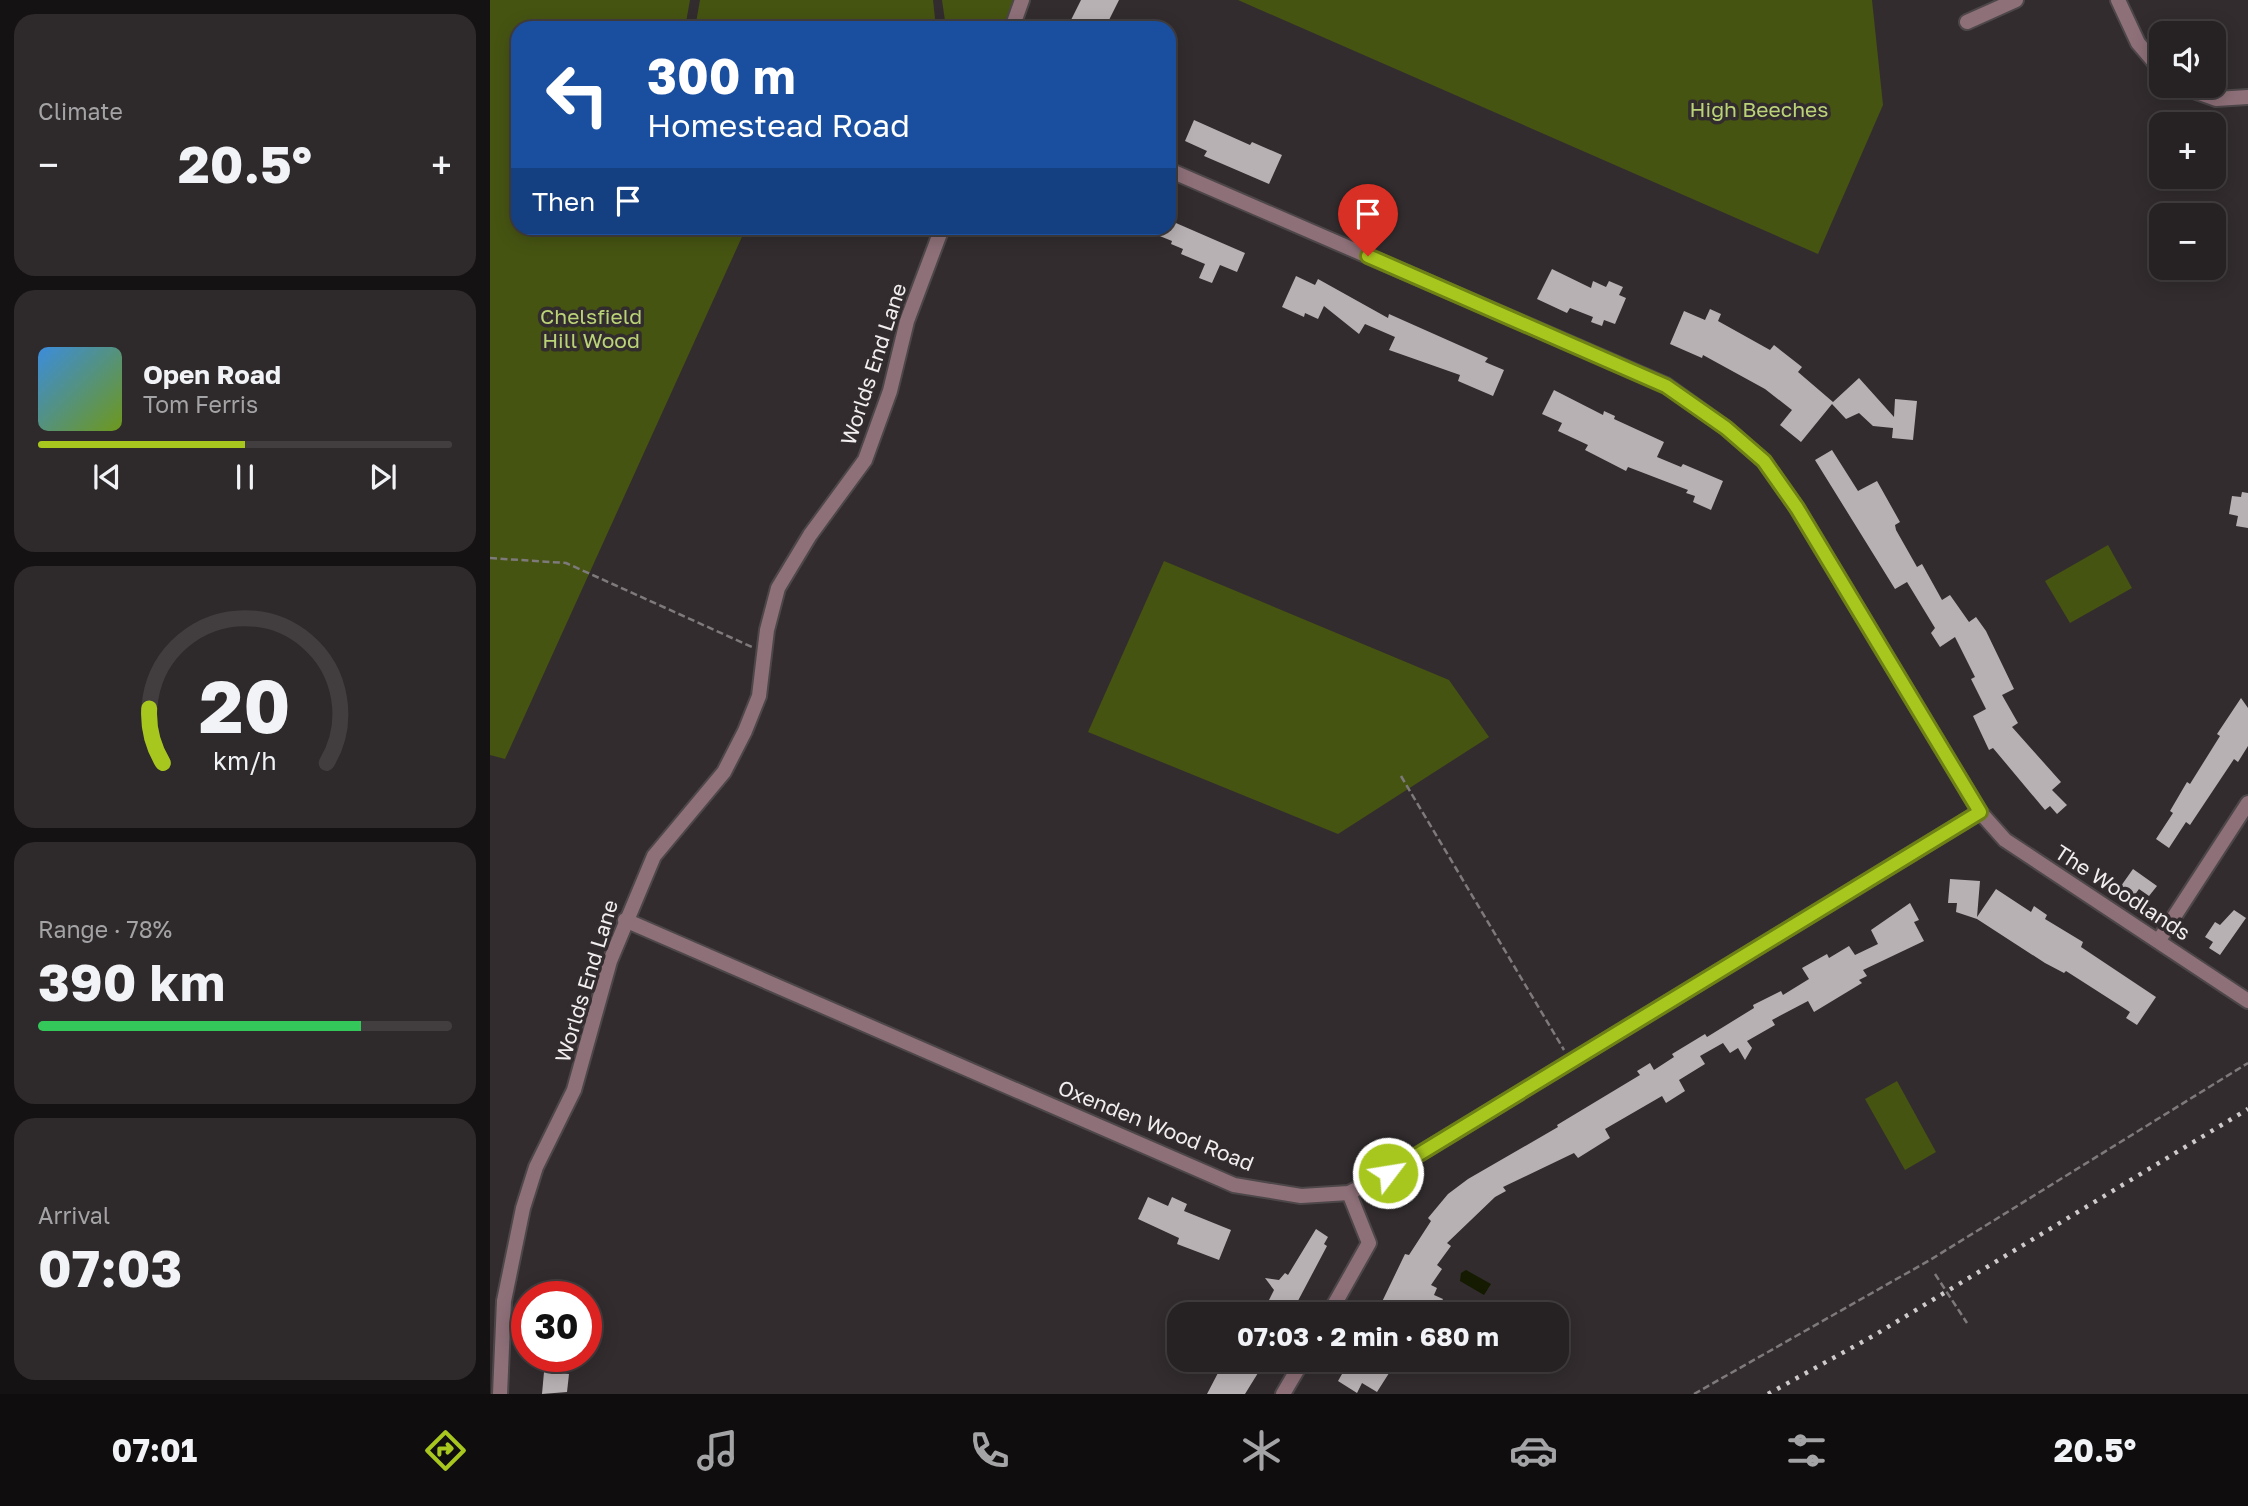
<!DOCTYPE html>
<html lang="en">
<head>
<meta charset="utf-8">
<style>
  body { margin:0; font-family:"Golos Text",sans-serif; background:#2e292a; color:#f1f3f6; height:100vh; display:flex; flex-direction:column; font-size:26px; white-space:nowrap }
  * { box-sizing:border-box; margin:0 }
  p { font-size:23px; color:#a4a3a5 }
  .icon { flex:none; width:38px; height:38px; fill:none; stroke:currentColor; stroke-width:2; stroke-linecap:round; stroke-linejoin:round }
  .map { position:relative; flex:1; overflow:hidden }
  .panel { display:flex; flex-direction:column; gap:14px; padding:14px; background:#151213; width:490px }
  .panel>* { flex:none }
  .hud { position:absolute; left:21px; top:21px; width:665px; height:214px; border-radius:21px; box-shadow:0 4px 18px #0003,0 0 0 2px #423e40; background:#1a4fa0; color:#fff; overflow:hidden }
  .controls { position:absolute; left:1659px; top:21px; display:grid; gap:14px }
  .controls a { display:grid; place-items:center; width:77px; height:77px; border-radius:14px; background:#262122; box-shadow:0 4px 18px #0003,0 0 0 2px #423e40; font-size:35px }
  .speed { position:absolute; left:21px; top:1281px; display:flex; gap:14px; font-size:35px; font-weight:700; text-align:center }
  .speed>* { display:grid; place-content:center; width:91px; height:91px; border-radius:50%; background:#262122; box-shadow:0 4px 18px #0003,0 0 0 2px #423e40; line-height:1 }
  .speed .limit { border:10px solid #d22; background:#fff; color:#111 }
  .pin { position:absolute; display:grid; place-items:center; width:60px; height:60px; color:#fff; margin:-72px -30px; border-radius:50% 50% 50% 0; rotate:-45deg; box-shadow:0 0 7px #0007 }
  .pin .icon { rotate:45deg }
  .me { position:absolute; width:77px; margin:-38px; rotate:59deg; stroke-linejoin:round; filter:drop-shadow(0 0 5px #0008) }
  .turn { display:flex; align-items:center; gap:24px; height:147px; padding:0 21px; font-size:32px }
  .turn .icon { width:91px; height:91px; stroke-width:2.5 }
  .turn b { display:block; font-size:49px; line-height:60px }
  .then { display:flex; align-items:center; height:66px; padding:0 21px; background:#0003; gap:14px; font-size:26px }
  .big { font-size:52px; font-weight:700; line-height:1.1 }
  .panel .tile { flex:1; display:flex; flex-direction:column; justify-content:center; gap:10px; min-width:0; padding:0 24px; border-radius:21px; background:#2e292a }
  .panel .dial { align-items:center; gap:0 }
  .dial svg { height:182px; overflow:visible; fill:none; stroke:#423e40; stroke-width:7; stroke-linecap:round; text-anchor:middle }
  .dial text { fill:#f1f3f6; stroke:none }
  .song { display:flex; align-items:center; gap:21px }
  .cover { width:84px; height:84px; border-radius:10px; background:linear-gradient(135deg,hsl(210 70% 55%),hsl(80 70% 35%)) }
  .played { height:7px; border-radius:4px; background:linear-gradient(90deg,#a7c71e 50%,#423e40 50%) }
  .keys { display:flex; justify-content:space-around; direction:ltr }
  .heat { display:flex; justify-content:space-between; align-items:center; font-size:38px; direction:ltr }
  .charge { height:10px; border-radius:5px; background:linear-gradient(90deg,#34c759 78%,#423e40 0) }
  .trip { position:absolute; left:677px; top:1302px; width:402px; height:70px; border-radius:21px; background:#262122; box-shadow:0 4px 18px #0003,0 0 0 2px #423e40; font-weight:700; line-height:70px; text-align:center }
  .tabs { display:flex; height:112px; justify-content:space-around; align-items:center; background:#0f0d0e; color:#a4a3a5 }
  .tabs .icon { width:49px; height:49px }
  .tabs .current { color:#a7c71e }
  .tabs b { font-size:32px; color:#f1f3f6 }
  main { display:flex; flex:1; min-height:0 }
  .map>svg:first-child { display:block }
  .green { fill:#465412 }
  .water { fill:#141b00 }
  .building { fill:#b8b1b3 }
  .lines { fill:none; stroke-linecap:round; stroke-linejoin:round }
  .minor-casing { stroke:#4d4749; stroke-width:18 }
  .path { stroke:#7e797b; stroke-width:2.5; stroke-dasharray:7 3.5; stroke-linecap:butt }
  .minor { stroke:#8e7079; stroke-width:14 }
  .rail { stroke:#cecacb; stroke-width:4.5; stroke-dasharray:3.5 7; stroke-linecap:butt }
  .path-bridge { stroke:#7e797b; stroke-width:2.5; stroke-dasharray:7 3.5; stroke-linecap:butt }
  .route-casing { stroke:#6d8114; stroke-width:18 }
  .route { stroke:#a7c71e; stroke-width:12 }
  .labels { text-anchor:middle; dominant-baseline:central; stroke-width:7; stroke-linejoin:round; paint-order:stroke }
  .park-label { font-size:21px; fill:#bbd377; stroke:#322c2e }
  .street-label { font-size:21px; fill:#f2eeef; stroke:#322c2e }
</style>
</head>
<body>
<main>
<section class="panel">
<div class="tile"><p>Climate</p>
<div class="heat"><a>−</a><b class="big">20.5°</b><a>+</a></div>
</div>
<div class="tile">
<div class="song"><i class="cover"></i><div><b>Open Road</b><p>Tom Ferris</p></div></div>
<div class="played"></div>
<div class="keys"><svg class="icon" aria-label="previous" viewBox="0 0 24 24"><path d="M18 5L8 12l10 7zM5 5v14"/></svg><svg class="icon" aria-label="pause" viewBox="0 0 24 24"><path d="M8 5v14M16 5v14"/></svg><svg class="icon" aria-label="next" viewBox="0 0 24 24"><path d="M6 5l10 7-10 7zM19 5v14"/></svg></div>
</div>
<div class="tile dial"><svg viewBox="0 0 100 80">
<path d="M14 69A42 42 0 1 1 86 69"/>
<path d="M14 69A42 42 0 0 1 8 45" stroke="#a7c71e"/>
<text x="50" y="56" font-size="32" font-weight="700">20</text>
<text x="50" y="72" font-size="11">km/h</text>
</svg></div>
<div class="tile"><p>Range · 78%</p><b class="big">390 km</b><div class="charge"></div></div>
<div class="tile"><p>Arrival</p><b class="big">07:03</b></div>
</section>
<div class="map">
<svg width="1758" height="1394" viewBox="0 0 1758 1394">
  <rect width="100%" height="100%" fill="#322c2e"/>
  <g class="green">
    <polygon points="0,0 200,0 195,28 28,28 28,228 256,228 15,759 0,755"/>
    <polygon points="210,0 443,0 446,28 205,28"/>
    <polygon points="452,0 540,0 530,28 456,28"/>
    <polygon points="748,0 1382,0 1393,105 1328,254"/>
    <polygon points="1618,545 1642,588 1580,623 1555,581"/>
    <polygon points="674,561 959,680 999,737 848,834 598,732"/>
    <polygon points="1407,1081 1446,1152 1415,1170 1375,1099"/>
  </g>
  <polygon class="water" points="976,1270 1001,1284 994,1295 970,1281 971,1273"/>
  <g class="building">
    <polygon points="591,0 629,0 615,28 599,28 581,20"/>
    <polygon points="704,120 760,145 762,142 792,155 779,184 714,156 717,151 695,141"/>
    <polygon points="679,220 755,253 747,272 730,265 722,283 709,278 715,264 691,254 693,249 681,244 682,241 650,228 679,228"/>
    <polygon points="1062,269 1101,288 1103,281 1116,287 1119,281 1133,287 1129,295 1136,298 1125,324 1114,320 1112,326 1101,322 1103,317 1080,308 1077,313 1047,299"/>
    <polygon points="806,276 825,285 828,279 898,318 899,314 998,358 995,362 1014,370 1003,396 968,381 970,375 899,350 905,337 875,324 869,334 834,306 828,319 815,313 814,317 792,307"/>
    <polygon points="1220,309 1231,314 1228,321 1280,350 1284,345 1312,367 1308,372 1343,402 1369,378 1404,417 1405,399 1427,401 1423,440 1402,438 1403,428 1383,426 1369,413 1356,419 1342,404 1311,442 1290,425 1302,410 1275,389 1213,355 1212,358 1180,344 1194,311 1215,320"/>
    <polygon points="1064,390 1113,415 1114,411 1125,416 1124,419 1174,442 1167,457 1191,467 1193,464 1233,481 1221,510 1203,502 1205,496 1196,493 1198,490 1138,467 1136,471 1095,450 1098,445 1068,431 1072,423 1052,414"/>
    <polygon points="1342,450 1368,491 1387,481 1410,522 1405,525 1406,530 1427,567 1432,564 1452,600 1460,595 1479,622 1486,617 1496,631 1524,689 1512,695 1528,723 1522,727 1571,782 1562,790 1577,805 1567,814 1560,806 1555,810 1503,748 1499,750 1483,716 1496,709 1481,679 1485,677 1465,637 1450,647 1441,633 1445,628 1417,582 1405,589 1325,460"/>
    <polygon points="1752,492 1758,493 1758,528 1746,526 1748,516 1739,514 1742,496 1751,497"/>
    <polygon points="1751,698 1758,708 1758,746 1748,762 1744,759 1700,825 1696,822 1679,848 1666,839 1683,813 1680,811 1697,782 1700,784 1730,736 1727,734"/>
    <polygon points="1643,869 1667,886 1659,896 1649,889 1644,896 1631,886"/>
    <polygon points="1460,879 1490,881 1487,917 1506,889 1541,912 1544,906 1557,915 1555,919 1593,942 1591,947 1666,997 1647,1025 1636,1018 1640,1012 1576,971 1574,973 1555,963 1487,919 1466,912 1467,903 1458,903"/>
    <polygon points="1420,903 1429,920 1424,922 1434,941 1373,970 1377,976 1369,980 1372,983 1324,1012 1318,1001 1282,1020 1285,1025 1257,1041 1262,1048 1255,1060 1248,1048 1240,1053 1233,1043 1210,1056 1215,1064 1189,1080 1195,1091 1176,1103 1172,1096 1115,1129 1120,1138 1088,1158 1084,1153 1013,1187 1016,1191 1005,1197 957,1243 961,1246 947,1265 952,1269 941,1285 947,1288 944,1295 953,1299 945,1314 902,1314 889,1308 915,1254 919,1255 941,1221 938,1218 958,1194 978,1179 1068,1127 1067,1125 1150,1075 1147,1071 1160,1063 1164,1070 1184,1057 1182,1054 1215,1034 1217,1037 1264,1008 1263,1005 1291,991 1293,995 1319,979 1312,968 1337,954 1339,958 1359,946 1365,955 1388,944 1381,930"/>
    <polygon points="1744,910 1756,918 1730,955 1719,948 1723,942 1715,937 1725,922 1730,925"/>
    <polygon points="658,1197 678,1206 682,1197 697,1204 694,1211 741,1230 729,1260 687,1244 689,1238 648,1219"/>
    <polygon points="826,1229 838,1237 834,1244 837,1246 801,1314 772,1314 784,1290 775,1278 789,1280 795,1273 798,1275"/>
    <polygon points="743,1360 776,1360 755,1394 717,1394 729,1371 734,1374"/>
    <polygon points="860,1360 868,1360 883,1369 888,1362 901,1370 887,1392 872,1383 867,1393 848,1381"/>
    <polygon points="54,1372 79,1374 77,1392 52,1394"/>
  </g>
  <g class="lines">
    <defs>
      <g id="minor">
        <polyline points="1628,0 1648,43 1671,70"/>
        <polyline points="1477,22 1526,0"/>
        <polyline points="522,28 532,0"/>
        <polyline points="1690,86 1726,99 1758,97"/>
        <polyline points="679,170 1176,385 1236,428 1274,461 1307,508 1490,812 1515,840 1758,1001"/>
        <polyline points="135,920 744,1185 811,1196 859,1193 898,1173 1490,812"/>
        <polyline points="1669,940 1758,803"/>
        <polyline points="839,1314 879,1243 859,1193"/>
        <polyline points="10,1394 14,1301 33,1208 46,1167 84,1090 120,961 164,856 234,772 255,731 269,696 277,630 288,588 320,535 375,460 400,391 417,321 452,228"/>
        <polyline points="793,1394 813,1360"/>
      </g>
    </defs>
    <use href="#minor" class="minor-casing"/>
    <g class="path">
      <polyline points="0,558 76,563 262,647"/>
      <polyline points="911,776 1074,1050"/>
      <polyline points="1204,1394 1440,1260 1758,1063"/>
    </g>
    <use href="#minor" class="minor"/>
    <polyline class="rail" points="1278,1394 1383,1336 1758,1109"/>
    <polyline class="path-bridge" points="1445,1274 1477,1323"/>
  </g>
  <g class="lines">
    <defs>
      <polyline id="route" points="878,256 1176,386 1236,428 1274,461 1307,508 1490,812 898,1173"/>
    </defs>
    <use href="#route" class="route-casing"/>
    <use href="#route" class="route"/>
  </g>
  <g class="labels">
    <g class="park-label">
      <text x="1269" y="109">High Beeches</text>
      <text x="101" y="316">Chelsfield<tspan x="101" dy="24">Hill Wood</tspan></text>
    </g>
    <g class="street-label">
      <text transform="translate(383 364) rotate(-72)">Worlds End Lane</text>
      <text transform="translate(1633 892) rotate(33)">The Woodlands</text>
      <text transform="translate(96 981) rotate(-73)">Worlds End Lane</text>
      <text transform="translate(666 1125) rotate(22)">Oxenden Wood Road</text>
    </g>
  </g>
</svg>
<div class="controls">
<a><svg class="icon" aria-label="sound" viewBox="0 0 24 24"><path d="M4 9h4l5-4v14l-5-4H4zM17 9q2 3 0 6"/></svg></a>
<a>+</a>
<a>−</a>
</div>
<div class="speed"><div class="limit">30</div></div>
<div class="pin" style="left:878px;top:256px;background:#d93025"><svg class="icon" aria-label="arrive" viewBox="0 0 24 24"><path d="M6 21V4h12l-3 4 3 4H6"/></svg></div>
<svg class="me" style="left:898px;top:1173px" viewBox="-20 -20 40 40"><circle r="17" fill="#a7c71e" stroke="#fff" stroke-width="3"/><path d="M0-11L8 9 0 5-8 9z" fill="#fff"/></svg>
<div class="trip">07:03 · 2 min · 680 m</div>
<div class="hud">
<div class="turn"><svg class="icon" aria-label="left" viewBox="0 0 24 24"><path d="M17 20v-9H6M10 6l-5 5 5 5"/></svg><div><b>300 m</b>Homestead Road</div></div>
<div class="then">Then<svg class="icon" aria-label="arrive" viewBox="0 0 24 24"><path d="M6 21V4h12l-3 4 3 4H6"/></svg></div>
</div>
</div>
</main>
<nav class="tabs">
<b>07:01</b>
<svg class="icon current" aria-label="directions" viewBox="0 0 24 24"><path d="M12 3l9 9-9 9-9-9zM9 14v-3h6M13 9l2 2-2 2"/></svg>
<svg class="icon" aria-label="music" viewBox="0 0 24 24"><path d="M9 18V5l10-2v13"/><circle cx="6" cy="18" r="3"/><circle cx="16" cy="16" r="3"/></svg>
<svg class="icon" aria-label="phone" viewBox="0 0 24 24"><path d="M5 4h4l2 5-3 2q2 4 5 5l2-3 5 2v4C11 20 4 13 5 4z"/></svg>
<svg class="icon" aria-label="climate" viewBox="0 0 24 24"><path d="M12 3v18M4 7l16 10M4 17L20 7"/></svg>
<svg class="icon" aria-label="car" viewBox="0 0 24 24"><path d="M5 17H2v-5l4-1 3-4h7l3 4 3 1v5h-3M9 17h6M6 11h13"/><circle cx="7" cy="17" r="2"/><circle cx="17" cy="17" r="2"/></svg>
<svg class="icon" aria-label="filters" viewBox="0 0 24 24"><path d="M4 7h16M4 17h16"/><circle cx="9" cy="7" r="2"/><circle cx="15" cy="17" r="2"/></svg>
<b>20.5°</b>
</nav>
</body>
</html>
